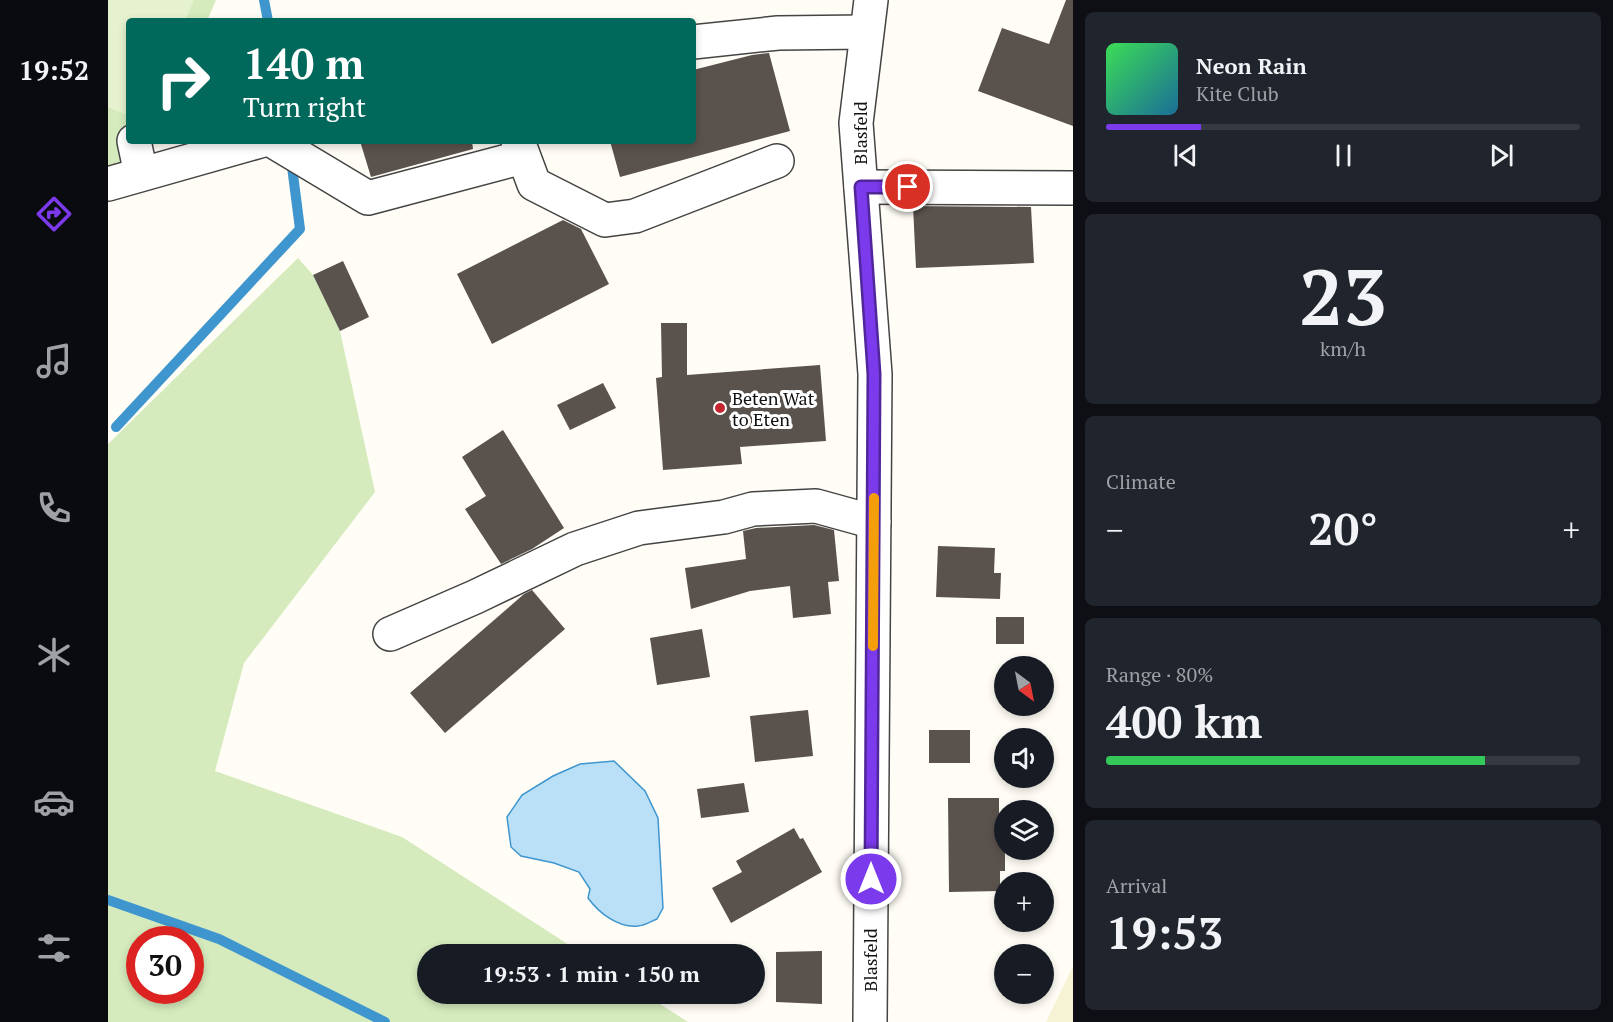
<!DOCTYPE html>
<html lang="en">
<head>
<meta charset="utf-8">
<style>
  body { margin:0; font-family:"PT Serif",serif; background:#20242c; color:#f1f3f6; height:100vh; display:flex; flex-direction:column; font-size:22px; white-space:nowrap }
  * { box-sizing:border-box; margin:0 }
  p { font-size:20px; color:#9ea1a6 }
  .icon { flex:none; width:33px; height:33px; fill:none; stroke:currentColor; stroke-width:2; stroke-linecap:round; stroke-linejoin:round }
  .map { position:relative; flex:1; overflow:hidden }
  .side { display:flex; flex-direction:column; gap:12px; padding:12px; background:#0d0f14; width:540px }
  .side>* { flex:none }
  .guide { position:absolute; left:18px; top:18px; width:570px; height:126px; border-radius:6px; box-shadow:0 3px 9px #0003; background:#00695c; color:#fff; overflow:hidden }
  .needle { width:39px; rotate:148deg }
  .fabs { position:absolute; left:886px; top:656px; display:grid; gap:12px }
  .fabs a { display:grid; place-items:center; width:60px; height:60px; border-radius:50%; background:#171b24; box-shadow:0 3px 9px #0003; font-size:30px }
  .speed { position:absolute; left:18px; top:926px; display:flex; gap:12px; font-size:30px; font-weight:700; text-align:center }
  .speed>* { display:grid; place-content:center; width:78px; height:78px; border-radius:50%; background:#171b24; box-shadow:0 3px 9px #0003; line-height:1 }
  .speed .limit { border:9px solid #d22; background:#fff; color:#111 }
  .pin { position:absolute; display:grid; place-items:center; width:51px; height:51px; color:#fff; margin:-26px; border:3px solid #fff; border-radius:50%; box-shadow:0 2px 6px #0007 }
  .me { position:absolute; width:66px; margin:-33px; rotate:0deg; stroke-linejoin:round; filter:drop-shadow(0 0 4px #0008) }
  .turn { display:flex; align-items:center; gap:21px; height:126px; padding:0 18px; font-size:27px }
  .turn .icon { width:78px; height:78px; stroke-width:2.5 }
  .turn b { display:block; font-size:42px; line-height:51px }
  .big { font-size:45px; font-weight:700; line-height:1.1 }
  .side .card { flex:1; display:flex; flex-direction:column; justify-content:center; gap:9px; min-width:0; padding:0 21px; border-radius:9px; background:#20242c }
  .side .dial { align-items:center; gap:0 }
  .dial b { font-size:78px; line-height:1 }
  .song { display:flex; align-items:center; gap:18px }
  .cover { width:72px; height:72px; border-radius:9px; background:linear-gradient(135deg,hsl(130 70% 55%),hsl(200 70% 35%)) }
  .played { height:6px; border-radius:3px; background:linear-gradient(90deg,#7c3aed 20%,#363941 20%) }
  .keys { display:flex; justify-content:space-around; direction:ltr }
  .heat { display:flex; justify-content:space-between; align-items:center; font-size:33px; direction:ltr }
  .charge { height:9px; border-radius:4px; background:linear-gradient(90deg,#34c759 80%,#363941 0) }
  .trip { position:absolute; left:309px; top:944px; width:348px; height:60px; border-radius:30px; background:#171b24; box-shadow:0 3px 9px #0003; font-weight:700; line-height:60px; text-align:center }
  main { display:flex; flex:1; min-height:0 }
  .dock { display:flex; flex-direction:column; width:108px; justify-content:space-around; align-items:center; background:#090b0e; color:#9ea1a6 }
  .dock .icon { width:42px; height:42px }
  .dock .current { color:#7c3aed }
  .dock b { font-size:27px; color:#f1f3f6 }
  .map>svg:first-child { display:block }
  .farmland { fill:#f6f3d4 }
  .green { fill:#d5ebbd; fill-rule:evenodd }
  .pitch { fill:#e6f2cf }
  .water { fill:#b9e0f7; stroke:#3f96cf; stroke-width:1.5 }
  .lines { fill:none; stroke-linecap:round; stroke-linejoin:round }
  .stream { stroke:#3f96cf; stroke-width:10 }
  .building { fill:#5a524d }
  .minor-casing { stroke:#444; stroke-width:36 }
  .minor { stroke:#fff; stroke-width:33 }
  .route-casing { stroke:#51269a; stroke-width:15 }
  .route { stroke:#7c3aed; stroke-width:10 }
  .slow { stroke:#f59e0b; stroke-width:10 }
  .poi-dot { fill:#c4262e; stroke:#fff; stroke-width:2 }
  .labels { text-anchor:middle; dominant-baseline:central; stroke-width:6; stroke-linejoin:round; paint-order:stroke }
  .street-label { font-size:18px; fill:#111; stroke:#fff }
  .poi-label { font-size:18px; fill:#111; stroke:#fff; text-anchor:start }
</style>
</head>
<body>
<main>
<nav class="dock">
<b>19:52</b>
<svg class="icon current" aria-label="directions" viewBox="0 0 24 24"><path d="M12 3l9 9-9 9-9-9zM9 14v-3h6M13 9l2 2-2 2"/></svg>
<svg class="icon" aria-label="music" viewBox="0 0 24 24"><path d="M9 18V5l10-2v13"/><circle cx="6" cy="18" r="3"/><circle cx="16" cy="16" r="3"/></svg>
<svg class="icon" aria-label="phone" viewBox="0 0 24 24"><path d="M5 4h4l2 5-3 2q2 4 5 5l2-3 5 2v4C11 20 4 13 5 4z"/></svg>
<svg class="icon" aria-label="climate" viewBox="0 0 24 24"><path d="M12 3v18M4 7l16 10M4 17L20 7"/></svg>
<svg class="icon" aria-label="car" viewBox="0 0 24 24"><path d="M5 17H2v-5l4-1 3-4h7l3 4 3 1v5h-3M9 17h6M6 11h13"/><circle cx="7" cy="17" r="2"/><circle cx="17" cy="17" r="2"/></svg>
<svg class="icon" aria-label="filters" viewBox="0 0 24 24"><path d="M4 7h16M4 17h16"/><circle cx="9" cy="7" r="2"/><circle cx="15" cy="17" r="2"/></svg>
</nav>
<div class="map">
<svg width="965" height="1022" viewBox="0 0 965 1022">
  <rect width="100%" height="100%" fill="#fffdf5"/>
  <polygon class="farmland" points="965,966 965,1022 938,1022"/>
  <g class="green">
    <polygon points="0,0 108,0 99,21 21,21 21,141 48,141 45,146 0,196"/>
    <path d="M 190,258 L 205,275 L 232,331 L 267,492 L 136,663 L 107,771 L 294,837 L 475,954 L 320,954 L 320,993 L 535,993 L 580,1022 L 0,1022 L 0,444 ZM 32,939 L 82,939 L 82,990 L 32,990 Z"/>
  </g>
  <polygon class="pitch" points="0,0 86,0 77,21 21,21 21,116 0,107"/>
  <path class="water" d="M 506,761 L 537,791 L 550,818 L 555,908 L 549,919 C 544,921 536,926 530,926 C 510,928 491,913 480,898 L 482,889 L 471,872 L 446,863 L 413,856 L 403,847 L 399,817 L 414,795 L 445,776 L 472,764 Z"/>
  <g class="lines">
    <g class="stream">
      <polyline points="156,0 160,21"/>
      <polyline points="8,427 192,229 183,159"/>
      <polyline points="0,900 111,939 277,1022"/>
    </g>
  </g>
  <g class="building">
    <polygon points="958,0 965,0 965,126 870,91 894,28 941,44"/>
    <polygon points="661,53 682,131 512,177 502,141 585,141 585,70 644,55"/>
    <polygon points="252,141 364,141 365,149 263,177"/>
    <polygon points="805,206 923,207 926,263 808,268"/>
    <polygon points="455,220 473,229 501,284 384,344 349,274"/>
    <polygon points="235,261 261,317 232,331 205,275"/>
    <polygon points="553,323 579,323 579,375 712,365 718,441 632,447 634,464 555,470 548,378 554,377"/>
    <polygon points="495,383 508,408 462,430 449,405"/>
    <polygon points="395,430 456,528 424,549 393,564 357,509 378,496 354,457"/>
    <polygon points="706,525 726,530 731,581 720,582 723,614 685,618 682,586 642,591 583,609 577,568 638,559 635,531 648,528"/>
    <polygon points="830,546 887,548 886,573 893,573 892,599 828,597"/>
    <polygon points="424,590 457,629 337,733 302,693 416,594"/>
    <rect x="888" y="617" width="28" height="27"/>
    <polygon points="594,629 602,677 549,685 542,638"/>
    <polygon points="700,710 705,756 647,762 642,716"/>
    <rect x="821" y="730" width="41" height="33"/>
    <polygon points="636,783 641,812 593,818 589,789"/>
    <polygon points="840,798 891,798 891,835 897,835 897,871 892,871 892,891 841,892"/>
    <polygon points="686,828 692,839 695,838 714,872 623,923 604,888 634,872 628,861"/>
    <polygon points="714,951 714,1004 668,1002 668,952"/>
  </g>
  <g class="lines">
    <defs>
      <g id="minor">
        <polyline points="585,42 670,33 758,32"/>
        <polyline points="26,141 33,174"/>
        <polyline points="165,141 260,198 415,157"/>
        <polyline points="410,141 426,184 497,220 527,216 669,161"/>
        <polyline points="0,184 152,141"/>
        <polyline points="753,187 965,188"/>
        <polyline points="282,634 367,597 467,549 531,528 616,517 645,509 708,506 766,522"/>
        <polyline points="762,1022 767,374 748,123 763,0"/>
      </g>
    </defs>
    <use href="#minor" class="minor-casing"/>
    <use href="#minor" class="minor"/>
  </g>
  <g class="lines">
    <defs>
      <polyline id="route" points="763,879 766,374 753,187 800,187"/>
    </defs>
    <use href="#route" class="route-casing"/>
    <use href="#route" class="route"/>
    <polyline class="slow" points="765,646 766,498"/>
  </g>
  <circle class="poi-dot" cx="612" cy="408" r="6"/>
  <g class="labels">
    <g class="street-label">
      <text transform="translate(752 133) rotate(-90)">Blasfeld</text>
      <text transform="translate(762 960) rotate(-90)">Blasfeld</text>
    </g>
    <g class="poi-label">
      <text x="624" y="398">Beten Wat<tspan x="624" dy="21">to Eten</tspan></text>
    </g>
  </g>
</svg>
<div class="fabs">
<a><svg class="needle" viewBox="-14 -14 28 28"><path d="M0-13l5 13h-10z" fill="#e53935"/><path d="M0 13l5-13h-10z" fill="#9ea1a6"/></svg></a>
<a><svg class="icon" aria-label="sound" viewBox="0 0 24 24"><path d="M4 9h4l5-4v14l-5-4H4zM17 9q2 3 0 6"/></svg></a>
<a><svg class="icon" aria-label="layers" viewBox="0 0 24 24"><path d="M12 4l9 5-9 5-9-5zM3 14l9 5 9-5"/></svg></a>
<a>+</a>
<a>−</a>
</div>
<div class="speed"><div class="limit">30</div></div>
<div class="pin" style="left:800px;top:187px;background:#d93025"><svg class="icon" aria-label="arrive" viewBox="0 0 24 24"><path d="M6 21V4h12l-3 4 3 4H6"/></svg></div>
<svg class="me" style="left:763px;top:879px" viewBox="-20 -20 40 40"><circle r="17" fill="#7c3aed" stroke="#fff" stroke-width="3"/><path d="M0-11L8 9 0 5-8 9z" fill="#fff"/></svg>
<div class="trip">19:53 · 1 min · 150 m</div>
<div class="guide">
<div class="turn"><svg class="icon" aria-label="right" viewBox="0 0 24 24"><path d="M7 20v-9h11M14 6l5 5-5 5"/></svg><div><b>140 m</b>Turn right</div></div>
</div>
</div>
<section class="side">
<div class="card">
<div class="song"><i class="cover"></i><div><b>Neon Rain</b><p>Kite Club</p></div></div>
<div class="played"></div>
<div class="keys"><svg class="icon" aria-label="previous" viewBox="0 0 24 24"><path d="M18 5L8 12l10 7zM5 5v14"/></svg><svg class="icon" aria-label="pause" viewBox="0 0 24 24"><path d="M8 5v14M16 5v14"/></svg><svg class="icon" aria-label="next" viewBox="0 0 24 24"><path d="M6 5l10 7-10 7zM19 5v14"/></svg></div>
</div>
<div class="card dial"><b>23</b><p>km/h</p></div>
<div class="card"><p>Climate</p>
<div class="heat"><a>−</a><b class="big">20°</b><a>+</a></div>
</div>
<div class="card"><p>Range · 80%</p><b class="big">400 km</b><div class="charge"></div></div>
<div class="card"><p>Arrival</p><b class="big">19:53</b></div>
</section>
</main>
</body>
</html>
